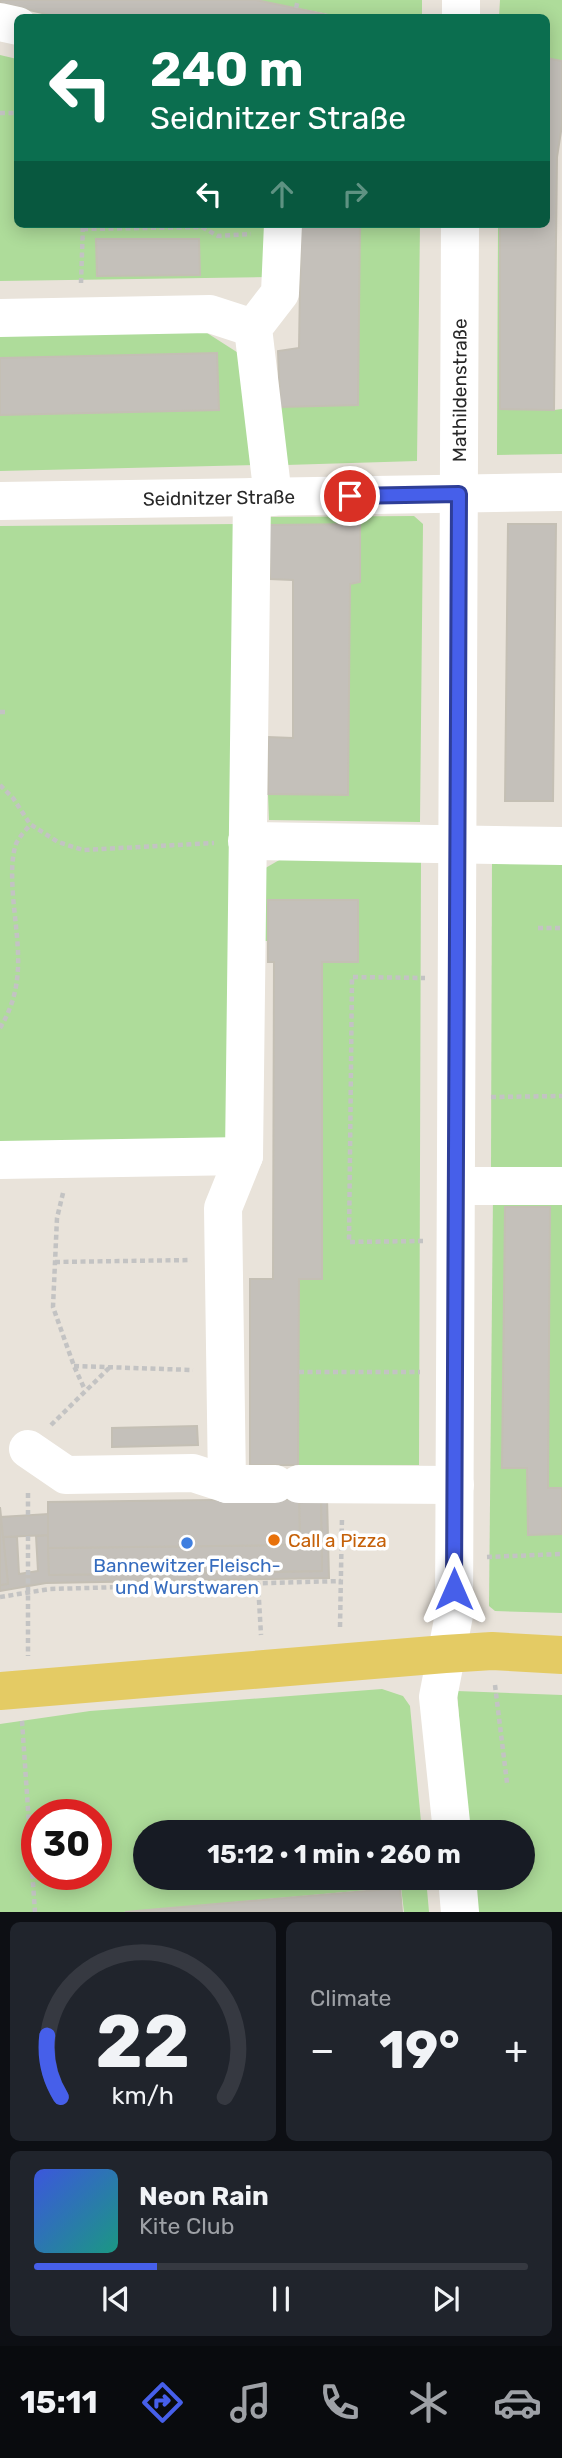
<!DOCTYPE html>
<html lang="en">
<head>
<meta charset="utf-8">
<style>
  body { margin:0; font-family:Rubik,sans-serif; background:#20242c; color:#f1f3f6; height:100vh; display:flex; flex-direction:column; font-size:26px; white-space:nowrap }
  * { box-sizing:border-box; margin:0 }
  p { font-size:23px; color:#9ea1a6 }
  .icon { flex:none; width:38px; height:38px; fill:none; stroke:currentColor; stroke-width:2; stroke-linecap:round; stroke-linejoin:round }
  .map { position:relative; height:1912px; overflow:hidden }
  .sheet { display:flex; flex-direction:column; gap:10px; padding:10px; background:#0d0f14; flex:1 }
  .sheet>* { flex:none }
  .top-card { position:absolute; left:14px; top:14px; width:536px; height:214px; border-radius:10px; box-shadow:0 4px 18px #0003; background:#0b6e4f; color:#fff; overflow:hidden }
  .speed { position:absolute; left:21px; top:1799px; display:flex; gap:14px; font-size:35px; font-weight:700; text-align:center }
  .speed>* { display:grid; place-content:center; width:91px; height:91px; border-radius:50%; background:#171b24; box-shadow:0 4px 18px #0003; line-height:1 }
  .speed .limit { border:10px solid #d22; background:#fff; color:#111 }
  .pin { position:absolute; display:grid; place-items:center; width:60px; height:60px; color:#fff; margin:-30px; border:4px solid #fff; border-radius:50%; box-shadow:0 2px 7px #0007 }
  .me { position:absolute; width:77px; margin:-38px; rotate:0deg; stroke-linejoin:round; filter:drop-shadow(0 0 5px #0008) }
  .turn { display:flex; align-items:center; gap:24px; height:147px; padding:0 21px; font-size:32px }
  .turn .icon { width:91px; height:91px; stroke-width:2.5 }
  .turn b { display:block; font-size:49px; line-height:60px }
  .lanes { display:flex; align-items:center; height:66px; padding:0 21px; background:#0003; justify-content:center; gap:35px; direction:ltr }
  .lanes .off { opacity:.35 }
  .big { font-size:52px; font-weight:700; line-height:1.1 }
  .sheet .widget { flex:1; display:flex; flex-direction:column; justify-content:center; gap:10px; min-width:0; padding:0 24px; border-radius:10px; background:#20242c }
  .sheet .dial { align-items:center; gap:0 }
  .dial svg { height:182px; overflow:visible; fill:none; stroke:#363941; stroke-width:7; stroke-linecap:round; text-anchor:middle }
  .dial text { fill:#f1f3f6; stroke:none }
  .song { display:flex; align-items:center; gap:21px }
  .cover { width:84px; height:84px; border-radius:10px; background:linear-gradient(135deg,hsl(230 70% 55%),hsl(170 70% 35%)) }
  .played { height:7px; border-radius:4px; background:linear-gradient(90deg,#465fea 25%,#363941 25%) }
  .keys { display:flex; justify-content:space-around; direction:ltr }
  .heat { display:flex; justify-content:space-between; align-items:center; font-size:38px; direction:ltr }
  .sheet .tiles { flex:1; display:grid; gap:10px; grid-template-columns:1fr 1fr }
  .widget:last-child { grid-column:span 2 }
  .trip { position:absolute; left:133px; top:1820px; width:402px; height:70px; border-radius:35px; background:#171b24; box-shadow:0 4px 18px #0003; font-weight:700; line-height:70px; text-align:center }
  .dock { display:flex; height:112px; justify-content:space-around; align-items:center; background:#090b0e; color:#9ea1a6 }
  .dock .icon { width:49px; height:49px }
  .dock .on { color:#465fea }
  .dock b { font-size:32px; color:#f1f3f6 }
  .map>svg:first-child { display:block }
  .green { fill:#aedc9a; fill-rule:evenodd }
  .building { fill:#c4c0ba; stroke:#c4bfb4; stroke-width:2 }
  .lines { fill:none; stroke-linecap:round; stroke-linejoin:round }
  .path { stroke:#c3c3c3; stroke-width:4.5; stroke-dasharray:5 3.5; stroke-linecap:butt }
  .minor { stroke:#fff; stroke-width:38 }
  .major { stroke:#e4cb64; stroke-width:38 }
  .route-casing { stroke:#2e3e98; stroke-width:18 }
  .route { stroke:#465fea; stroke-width:12 }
  .food-dot { fill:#e8710a; stroke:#fff; stroke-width:2.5 }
  .shop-dot { fill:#3f7fe0; stroke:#fff; stroke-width:2.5 }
  .labels { text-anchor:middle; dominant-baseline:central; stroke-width:7; stroke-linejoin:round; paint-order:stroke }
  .street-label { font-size:19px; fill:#282828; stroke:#fff }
  .food-label { font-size:19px; fill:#c56008; stroke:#fff; text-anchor:start }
  .shop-label { font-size:19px; fill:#366cbe; stroke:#fff }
</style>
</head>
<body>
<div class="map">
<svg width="562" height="1912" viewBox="0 0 562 1912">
  <rect width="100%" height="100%" fill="#e9e3da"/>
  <g class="green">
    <polygon points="256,0 422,0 422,17 343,17"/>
    <polygon points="500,0 562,0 562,61 546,58 546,18 499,17"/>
    <polygon points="0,55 17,59 18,224 267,224 268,277 0,281"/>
    <polygon points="360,224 420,224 417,461 286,465 280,407 358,405"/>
    <polygon points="498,224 515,224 554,410 562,409 562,454 497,455"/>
    <polygon points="193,324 243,356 259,465 0,471 0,328"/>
    <polygon points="414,516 423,524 420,822 269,820 268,794 348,795 350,584 360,582 360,524 269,525 269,517"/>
    <polygon points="238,524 236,1146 0,1151 0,526"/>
    <polygon points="281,859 421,860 419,1465 298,1465 299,1279 322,1278 322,962 268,900 267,941 252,940 262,870"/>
    <polygon points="492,859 562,860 562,1173 491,1169"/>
    <polygon points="493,1196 562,1197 562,1613 495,1611 489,1606"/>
    <path d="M 382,1689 L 403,1696 L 410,1706 L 422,1832 L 145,1832 L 145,1878 L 426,1878 L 429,1912 L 404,1912 L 401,1887 L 123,1912 L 0,1912 L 0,1724 L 90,1711 ZM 37,1815 L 96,1815 L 96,1874 L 37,1874 Z"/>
    <polygon points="457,1691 562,1695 562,1912 476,1912 472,1878 523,1878 523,1832 468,1832"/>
  </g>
  <g class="building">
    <polygon points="0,0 256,0 343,18 63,18 0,3"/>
    <polygon points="546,58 562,61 562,125 557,157 554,410 500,409 500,224 546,224"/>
    <polygon points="301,224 360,224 358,405 280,407 278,351 299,348"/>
    <polygon points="96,239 199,239 200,275 97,276"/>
    <polygon points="217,353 219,410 0,415 0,358"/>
    <polygon points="360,524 360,582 350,584 348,795 268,794 268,737 293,738 293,580 270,579 269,525"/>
    <polygon points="508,524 556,524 553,801 505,801"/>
    <polygon points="268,900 358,900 358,962 322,962 322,1279 299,1279 298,1465 250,1465 250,1279 273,1279 274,962 268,962"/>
    <polygon points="505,1207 550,1207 548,1488 562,1488 562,1534 528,1535 527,1468 502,1468"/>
    <polygon points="197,1426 198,1445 112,1447 112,1428"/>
    <polygon points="327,1497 329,1578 46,1583 0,1591 0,1585 8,1584 3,1537 17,1537 19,1574 38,1571 36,1536 48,1535 49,1575 322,1571 321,1498"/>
    <polygon points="321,1498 322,1571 49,1575 48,1548 300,1545 299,1499"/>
    <polygon points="299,1499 300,1545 48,1548 48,1502"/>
    <polygon points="0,1507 8,1584 0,1585"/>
    <polygon points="48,1514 48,1535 3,1537 1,1517"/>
    <polygon points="400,1888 402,1912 125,1912"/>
  </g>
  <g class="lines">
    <g class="path">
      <polyline points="296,8 298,0"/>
      <polyline points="0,113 18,113"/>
      <polyline points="83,229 202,227 218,236 251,234"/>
      <polyline points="81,283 83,224"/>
      <polyline points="0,712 6,712"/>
      <polyline points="0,785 13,798 30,824 58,842 83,850 214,843"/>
      <polyline points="538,928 562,928"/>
      <path d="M 0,1028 C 27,984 17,944 13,896 C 12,879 11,863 15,847 C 17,839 25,831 30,825"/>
      <polyline points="491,1097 562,1096"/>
      <polyline points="63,1193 57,1218 53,1307 74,1366 85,1390"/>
      <polyline points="423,1241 349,1242 352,977 425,978"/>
      <polyline points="55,1262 191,1260"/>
      <polyline points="74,1366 193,1370"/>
      <polyline points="299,1372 420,1372"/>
      <polyline points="51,1425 109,1368"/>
      <polyline points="28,1515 28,1491"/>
      <polyline points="28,1536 28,1656"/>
      <polyline points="487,1557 562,1554"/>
      <polyline points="258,1583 261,1635"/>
      <polyline points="0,1597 50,1589 341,1581"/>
      <polyline points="340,1627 342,1517"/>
      <polyline points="495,1685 507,1783"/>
      <polyline points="22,1721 35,1912"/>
    </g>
    <g class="minor">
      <polyline points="461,18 461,0"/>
      <polyline points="0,22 18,26"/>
      <polyline points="0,318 210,314 253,328"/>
      <polyline points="273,497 253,328 280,293 283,224"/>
      <path id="s1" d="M 0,501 L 562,492"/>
      <polyline points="247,841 562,846"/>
      <polyline points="0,1160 244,1156"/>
      <polyline points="456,1186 562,1186"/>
      <polyline points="28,1449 66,1475 193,1473 227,1484 275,1484"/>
      <polyline points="227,1484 223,1208 244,1156 252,497"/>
      <polyline points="299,1484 455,1485"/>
      <path id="s2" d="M 452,1832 L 438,1697 L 454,1615 L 460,224"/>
      <polyline points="457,1878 460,1912"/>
    </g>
    <polyline class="major" points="0,1691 445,1654 492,1651 562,1655"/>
  </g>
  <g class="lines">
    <defs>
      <polyline id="route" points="350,496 459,494 454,1589"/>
    </defs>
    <use href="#route" class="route-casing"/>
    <use href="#route" class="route"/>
  </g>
  <circle class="food-dot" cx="274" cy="1540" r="7"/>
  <circle class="shop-dot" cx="187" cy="1543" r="7"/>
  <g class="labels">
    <g class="street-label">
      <text stroke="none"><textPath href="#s2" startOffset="1444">Mathildenstraße</textPath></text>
      <text stroke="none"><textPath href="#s1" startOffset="219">Seidnitzer Straße</textPath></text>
    </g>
    <g class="food-label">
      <text x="288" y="1540">Call a Pizza</text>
    </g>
    <g class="shop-label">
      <text x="187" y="1565">Bannewitzer Fleisch-<tspan x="187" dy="22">und Wurstwaren</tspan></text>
    </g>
  </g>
</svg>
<div class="speed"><div class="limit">30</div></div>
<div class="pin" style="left:350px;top:496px;background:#d93025"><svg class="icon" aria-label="arrive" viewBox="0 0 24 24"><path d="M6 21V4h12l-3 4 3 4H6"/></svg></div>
<svg class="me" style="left:454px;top:1589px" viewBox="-20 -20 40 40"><path d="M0-17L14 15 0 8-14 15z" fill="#465fea" stroke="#fff" stroke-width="4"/></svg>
<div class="trip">15:12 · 1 min · 260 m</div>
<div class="top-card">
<div class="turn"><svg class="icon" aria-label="left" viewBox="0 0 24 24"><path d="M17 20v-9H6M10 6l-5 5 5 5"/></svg><div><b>240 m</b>Seidnitzer Straße</div></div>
<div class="lanes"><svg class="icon" aria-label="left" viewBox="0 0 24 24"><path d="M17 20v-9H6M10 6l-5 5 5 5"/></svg><svg class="icon off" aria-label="ahead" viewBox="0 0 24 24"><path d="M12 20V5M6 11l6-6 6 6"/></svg><svg class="icon off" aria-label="right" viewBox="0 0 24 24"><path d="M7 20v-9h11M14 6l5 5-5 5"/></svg></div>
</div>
</div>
<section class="sheet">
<div class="tiles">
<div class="widget dial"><svg viewBox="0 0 100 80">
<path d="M14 69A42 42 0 1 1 86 69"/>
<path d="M14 69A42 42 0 0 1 8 42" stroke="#465fea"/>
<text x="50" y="56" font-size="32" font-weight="700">22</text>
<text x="50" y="72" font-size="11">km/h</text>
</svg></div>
<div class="widget"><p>Climate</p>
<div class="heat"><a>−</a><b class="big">19°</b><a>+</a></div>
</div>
<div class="widget">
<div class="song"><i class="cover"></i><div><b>Neon Rain</b><p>Kite Club</p></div></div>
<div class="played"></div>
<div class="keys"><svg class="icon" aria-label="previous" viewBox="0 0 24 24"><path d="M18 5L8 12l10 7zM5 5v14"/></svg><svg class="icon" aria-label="pause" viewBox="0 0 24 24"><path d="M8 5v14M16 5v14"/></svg><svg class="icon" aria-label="next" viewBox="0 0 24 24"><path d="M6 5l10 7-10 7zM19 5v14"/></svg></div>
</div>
</div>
</section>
<nav class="dock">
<b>15:11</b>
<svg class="icon on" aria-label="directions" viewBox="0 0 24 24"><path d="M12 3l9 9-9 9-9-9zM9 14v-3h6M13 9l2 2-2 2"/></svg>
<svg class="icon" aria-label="music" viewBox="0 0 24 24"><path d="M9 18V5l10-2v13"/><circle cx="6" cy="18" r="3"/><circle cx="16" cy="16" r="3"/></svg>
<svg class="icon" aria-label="phone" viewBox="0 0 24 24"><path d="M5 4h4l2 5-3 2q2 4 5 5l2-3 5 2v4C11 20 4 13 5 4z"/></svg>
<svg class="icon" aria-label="climate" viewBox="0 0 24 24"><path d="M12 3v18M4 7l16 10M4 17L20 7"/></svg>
<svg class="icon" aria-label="car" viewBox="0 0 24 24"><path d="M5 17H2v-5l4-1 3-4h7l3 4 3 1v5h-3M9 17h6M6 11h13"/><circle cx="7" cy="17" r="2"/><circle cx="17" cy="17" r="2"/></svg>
</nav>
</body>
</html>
